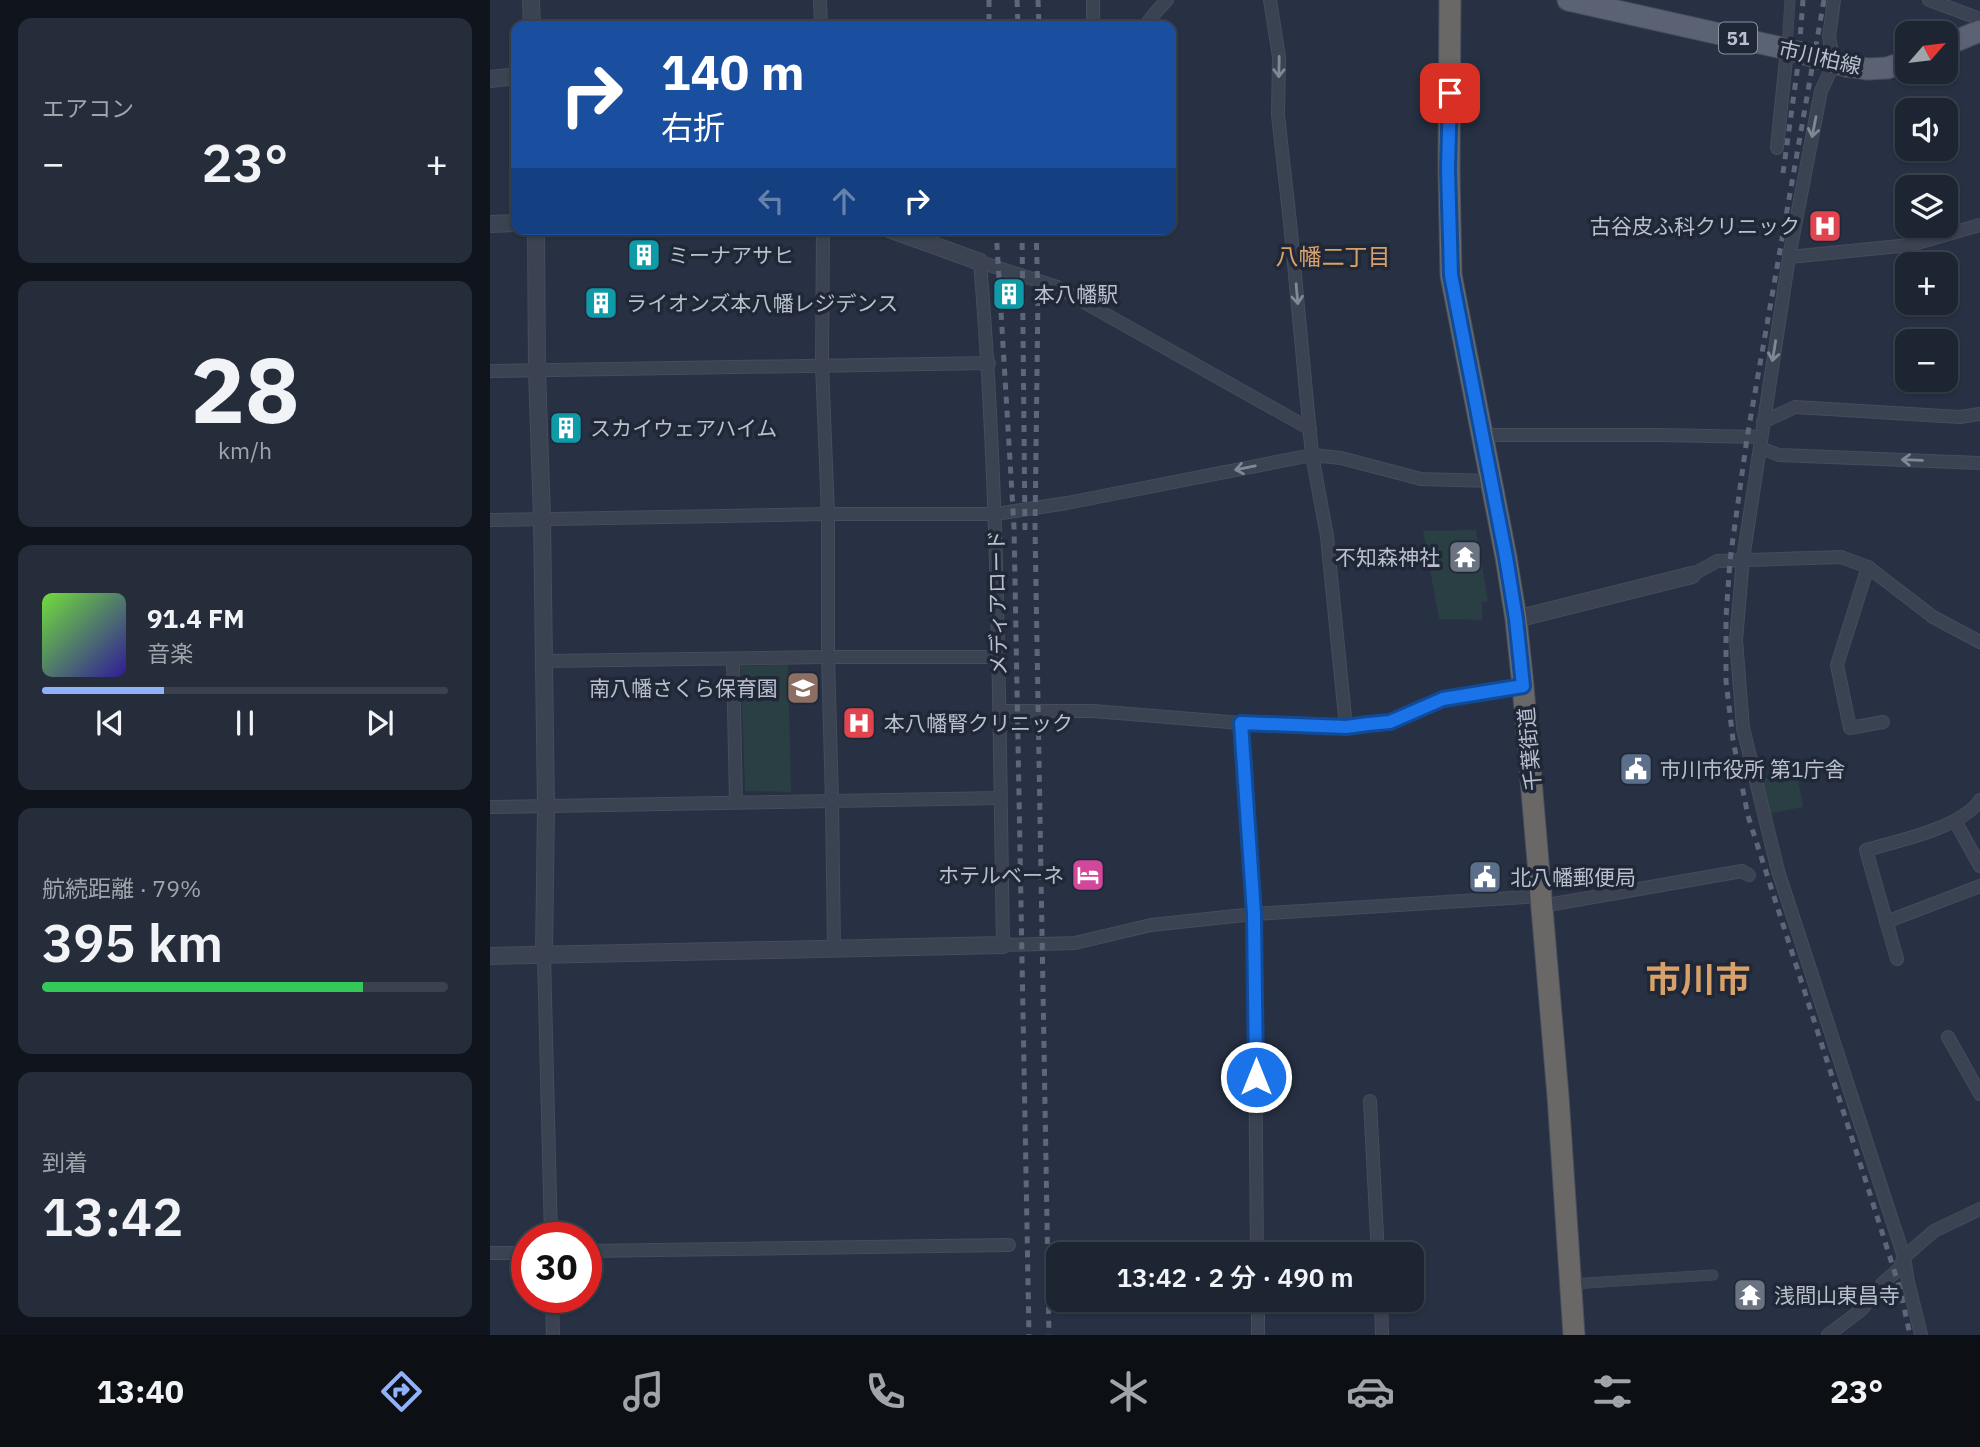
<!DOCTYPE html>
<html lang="ja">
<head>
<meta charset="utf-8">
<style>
  body { margin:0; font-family:"IBM Plex Sans","Noto Sans JP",sans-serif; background:#252d3a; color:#f1f3f6; height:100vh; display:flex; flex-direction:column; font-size:26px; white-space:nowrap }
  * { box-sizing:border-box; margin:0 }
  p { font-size:23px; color:#a0a5ac }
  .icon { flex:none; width:38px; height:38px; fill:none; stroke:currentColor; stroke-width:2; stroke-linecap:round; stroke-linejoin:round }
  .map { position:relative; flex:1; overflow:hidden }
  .details { display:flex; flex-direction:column; gap:18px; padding:18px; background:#10141c; width:490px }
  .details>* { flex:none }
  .top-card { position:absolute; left:21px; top:21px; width:665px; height:214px; border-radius:14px; box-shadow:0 2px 5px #0004,0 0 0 2px #3b424d; background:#1a4fa0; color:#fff; overflow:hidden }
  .needle { width:46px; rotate:62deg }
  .tools { position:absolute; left:1405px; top:21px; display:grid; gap:14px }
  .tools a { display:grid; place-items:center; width:63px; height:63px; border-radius:14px; background:#1d2532; box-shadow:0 2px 5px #0004,0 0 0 2px #3b424d; font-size:35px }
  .speed { position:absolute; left:21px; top:1222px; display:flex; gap:14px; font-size:35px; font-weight:700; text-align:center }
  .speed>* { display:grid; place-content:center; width:91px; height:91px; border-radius:50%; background:#1d2532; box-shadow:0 2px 5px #0004,0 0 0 2px #3b424d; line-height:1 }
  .speed .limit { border:10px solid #d22; background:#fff; color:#111 }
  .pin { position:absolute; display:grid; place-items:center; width:60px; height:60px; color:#fff; margin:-30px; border-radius:14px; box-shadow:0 4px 10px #0006 }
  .me { position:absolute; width:77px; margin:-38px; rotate:0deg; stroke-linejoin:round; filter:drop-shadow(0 0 5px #0008) }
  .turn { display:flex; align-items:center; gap:24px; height:147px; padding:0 35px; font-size:32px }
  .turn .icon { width:91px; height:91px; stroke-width:2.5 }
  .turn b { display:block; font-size:49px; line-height:60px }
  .lanes { display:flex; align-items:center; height:66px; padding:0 35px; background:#0003; justify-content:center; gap:35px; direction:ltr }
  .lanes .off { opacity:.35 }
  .big { font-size:52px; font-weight:600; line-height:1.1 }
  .details .widget { flex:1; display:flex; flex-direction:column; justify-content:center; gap:10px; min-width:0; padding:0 24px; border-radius:14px; background:#252d3a }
  .details .dial { align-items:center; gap:0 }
  .dial b { font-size:91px; line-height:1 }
  .song { display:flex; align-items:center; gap:21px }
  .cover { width:84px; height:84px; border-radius:10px; background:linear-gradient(135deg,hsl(100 70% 55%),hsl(250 70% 35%)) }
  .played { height:7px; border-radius:4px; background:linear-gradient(90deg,#92b2f8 30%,#3b424d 30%) }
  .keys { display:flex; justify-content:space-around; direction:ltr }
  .heat { display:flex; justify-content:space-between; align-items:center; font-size:38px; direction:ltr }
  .charge { height:10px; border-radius:5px; background:linear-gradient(90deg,#34c759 79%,#3b424d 0) }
  .trip { position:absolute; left:556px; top:1242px; width:378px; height:70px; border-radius:14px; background:#1d2532; box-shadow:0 2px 5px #0004,0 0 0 2px #3b424d; font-weight:600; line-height:70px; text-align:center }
  .dock { display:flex; height:112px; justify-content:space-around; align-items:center; background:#0c0f14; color:#a0a5ac }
  .dock .icon { width:49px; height:49px }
  .dock .on { color:#92b2f8 }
  .dock b { font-size:32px; color:#f1f3f6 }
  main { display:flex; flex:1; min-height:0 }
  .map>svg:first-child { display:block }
  .green { fill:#293f44 }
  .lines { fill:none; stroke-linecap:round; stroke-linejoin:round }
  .pedestrian-casing { stroke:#454c5c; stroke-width:11 }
  .minor-casing { stroke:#454c5c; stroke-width:14 }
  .tertiary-casing { stroke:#454c5c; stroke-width:18 }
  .primary-casing { stroke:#454c5c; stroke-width:23 }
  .trunk-casing { stroke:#464e5d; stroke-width:23 }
  .pedestrian { stroke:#3b4353; stroke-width:10 }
  .minor { stroke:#3b4353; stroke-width:12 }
  .tertiary { stroke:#3b4353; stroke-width:16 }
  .primary { stroke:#5a6273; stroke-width:21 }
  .trunk { stroke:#6a6866; stroke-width:21 }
  .rail { stroke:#5e677a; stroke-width:5; stroke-dasharray:7 7; stroke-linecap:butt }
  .oneway { stroke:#808796 }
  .route-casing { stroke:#114b97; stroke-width:18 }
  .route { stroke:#1a73e8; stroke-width:12 }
  .labels { text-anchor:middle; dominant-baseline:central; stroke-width:7; stroke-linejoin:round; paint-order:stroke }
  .shield { fill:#202838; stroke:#8b92a0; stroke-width:2 }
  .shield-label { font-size:19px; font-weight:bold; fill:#b9bfcc }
  .street-label { font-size:21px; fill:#b9bfcc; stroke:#202838 }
  .poi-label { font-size:21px; fill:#b9bfcc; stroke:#202838; text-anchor:start }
  .neighbourhood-label { font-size:23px; fill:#d7a169; stroke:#202838 }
  .town-label { font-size:35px; font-weight:bold; fill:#d7a169; stroke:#202838 }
</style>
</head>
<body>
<main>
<section class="details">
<div class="widget"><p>エアコン</p>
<div class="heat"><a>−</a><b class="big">23°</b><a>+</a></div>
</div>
<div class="widget dial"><b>28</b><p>km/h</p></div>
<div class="widget">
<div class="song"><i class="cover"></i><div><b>91.4 FM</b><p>音楽</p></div></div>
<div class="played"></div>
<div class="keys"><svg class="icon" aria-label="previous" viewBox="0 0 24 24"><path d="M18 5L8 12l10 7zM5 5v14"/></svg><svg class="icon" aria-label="pause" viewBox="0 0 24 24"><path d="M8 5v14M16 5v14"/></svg><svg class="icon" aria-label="next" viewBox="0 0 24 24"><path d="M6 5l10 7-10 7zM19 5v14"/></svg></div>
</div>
<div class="widget"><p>航続距離 · 79%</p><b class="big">395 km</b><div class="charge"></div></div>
<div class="widget"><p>到着</p><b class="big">13:42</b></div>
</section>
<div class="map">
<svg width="1490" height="1335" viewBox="0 0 1490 1335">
  <rect width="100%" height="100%" fill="#273143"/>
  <g class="green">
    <polygon points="986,530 998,601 992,602 992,620 949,619 933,531"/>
    <polygon points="298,665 301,792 255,791 251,666"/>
    <polygon points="1307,773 1313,807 1277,814 1270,779"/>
  </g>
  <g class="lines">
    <defs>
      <g id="pedestrian">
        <polyline points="1297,49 1300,0"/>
        <polyline points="1081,1284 1223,1275"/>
      </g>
      <g id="minor">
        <polyline points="330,0 331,26"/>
        <polyline points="603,0 603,21 607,26"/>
        <polyline points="780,0 789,57 788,115 800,222 822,455 837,536 856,727"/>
        <polyline points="1344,0 1339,37 1344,63 1331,91 1299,257 1253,559 1246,640 1253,728 1288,871 1414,1257 1418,1282 1431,1335"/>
        <polyline points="1439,0 1490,19"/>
        <polyline points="655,26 665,13 677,0"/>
        <polyline points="1287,148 1297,49"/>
        <polyline points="333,229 332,365 338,514 338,657 342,800 344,949"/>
        <polyline points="1299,257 1420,245 1490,225"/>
        <polyline points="0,371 499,363"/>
        <polyline points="1273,422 1305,407 1470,417 1490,414"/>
        <path d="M 820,429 L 567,287 L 490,262 C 509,489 509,717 513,945 L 585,943 L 661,925 L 764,914 L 1051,896"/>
        <polyline points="993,435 1169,435 1271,437"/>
        <polyline points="1270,448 1289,455 1490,463"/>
        <polyline points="0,520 338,514 506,514 577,503 822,455 851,458 931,479 1001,481"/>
        <polyline points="1378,567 1347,665 1360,728 1393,722"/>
        <polyline points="1202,575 1227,561 1351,557 1378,567 1443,617 1490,642"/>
        <polyline points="243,659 246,802"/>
        <polyline points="54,661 338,657 508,657"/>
        <polyline points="509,711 603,711 751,723 856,727 900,722 953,699 1033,686"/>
        <polyline points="751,723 764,914 767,1255"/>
        <polyline points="0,807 510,798"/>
        <polyline points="1465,821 1490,866"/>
        <polyline points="1052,906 1252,871 1259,875"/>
        <polyline points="1396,922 1490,886"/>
        <polyline points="54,956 61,1237"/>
        <path d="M 1407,959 L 1376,850 C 1407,841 1472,828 1490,800"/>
        <polyline points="1458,1037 1490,1094"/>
        <polyline points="880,1101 888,1255"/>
        <polyline points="96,1251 519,1245"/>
        <polyline points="0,1253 37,1253"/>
        <polyline points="62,1297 63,1335"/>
        <polyline points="768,1300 768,1335"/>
        <polyline points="891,1300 892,1335"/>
        <polyline points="1338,1335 1371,1310 1393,1283 1409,1269 1414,1257 1444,1231 1490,1209"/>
      </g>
      <g id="tertiary">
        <polyline points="41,0 42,26"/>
        <polyline points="0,79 26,76"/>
        <polyline points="0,224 26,223"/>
        <polyline points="46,229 47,370 52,519 56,807 54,956"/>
        <polyline points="399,229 490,262"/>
        <polyline points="1026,619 1202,575"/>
        <polyline points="0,956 513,945"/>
      </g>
      <g id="primary">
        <polyline points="1078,0 1297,49 1356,66 1378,69 1397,68 1418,61"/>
        <polyline points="1456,45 1490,31"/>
      </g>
      <polyline id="trunk" points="960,0 959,169 961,275 1016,557 1026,619 1033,686 1068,1096 1084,1335"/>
    </defs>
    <use href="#pedestrian" class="pedestrian-casing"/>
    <use href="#minor" class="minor-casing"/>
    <use href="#tertiary" class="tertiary-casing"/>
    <use href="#primary" class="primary-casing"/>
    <use href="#trunk" class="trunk-casing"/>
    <use href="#pedestrian" class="pedestrian"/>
    <use href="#minor" class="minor"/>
    <use href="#tertiary" class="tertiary"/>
    <use href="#primary" class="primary"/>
    <use href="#trunk" class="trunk"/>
    <g class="rail">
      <polyline points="499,0 499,26"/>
      <polyline points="527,0 528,26"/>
      <polyline points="548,0 549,26"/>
      <polyline points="1334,0 1257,438 1240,560 1236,617 1236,681 1243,740 1258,816 1379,1191 1410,1289 1420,1335"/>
      <polyline points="1293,173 1308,65 1313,0"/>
      <polyline points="506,229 524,527 539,1335"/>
      <polyline points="532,229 535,530"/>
      <polyline points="546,229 548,295 545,528 559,1335"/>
    </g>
  </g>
  <defs><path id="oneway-shaft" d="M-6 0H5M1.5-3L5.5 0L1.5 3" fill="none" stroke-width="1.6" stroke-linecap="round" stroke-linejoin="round" transform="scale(1.75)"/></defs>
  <g class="oneway">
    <use href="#oneway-shaft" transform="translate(789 67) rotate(91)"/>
    <use href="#oneway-shaft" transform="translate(1324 127) rotate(101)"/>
    <use href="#oneway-shaft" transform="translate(807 294) rotate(85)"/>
    <use href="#oneway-shaft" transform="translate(1284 351) rotate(99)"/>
    <use href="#oneway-shaft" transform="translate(1422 460) rotate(-178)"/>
    <use href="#oneway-shaft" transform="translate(755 468) rotate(169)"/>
  </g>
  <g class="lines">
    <defs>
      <polyline id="route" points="766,1077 764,914 751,723 856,727 878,724 900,722 953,699 1033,686 1026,619 1016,557 961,275 958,169 960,93"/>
    </defs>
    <use href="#route" class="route-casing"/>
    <use href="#route" class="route"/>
  </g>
  <defs>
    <symbol id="hospital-square" viewBox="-11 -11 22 22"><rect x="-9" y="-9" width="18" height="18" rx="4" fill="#e0444e" stroke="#202838"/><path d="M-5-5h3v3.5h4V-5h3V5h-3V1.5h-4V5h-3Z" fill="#fff"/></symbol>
    <symbol id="building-square" viewBox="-11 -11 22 22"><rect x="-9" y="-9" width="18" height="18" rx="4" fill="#0f9aa8" stroke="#202838"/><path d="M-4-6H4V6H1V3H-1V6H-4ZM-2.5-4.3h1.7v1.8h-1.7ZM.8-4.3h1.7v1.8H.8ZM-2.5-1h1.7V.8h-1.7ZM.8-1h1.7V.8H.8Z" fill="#fff"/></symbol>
    <symbol id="temple-square" viewBox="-11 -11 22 22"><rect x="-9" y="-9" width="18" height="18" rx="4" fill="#6b7280" stroke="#202838"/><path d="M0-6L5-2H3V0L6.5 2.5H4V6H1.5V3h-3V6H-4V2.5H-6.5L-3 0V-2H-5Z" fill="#fff"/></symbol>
    <symbol id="school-square" viewBox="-11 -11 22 22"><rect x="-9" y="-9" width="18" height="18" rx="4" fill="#8d6e63" stroke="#202838"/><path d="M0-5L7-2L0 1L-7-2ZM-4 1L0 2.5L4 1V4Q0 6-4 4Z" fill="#fff"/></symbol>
    <symbol id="civic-square" viewBox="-11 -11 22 22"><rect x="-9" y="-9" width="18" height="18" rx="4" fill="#5c6f8a" stroke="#202838"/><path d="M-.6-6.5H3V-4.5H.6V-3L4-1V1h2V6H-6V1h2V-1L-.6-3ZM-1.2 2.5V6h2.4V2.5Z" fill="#fff"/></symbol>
    <symbol id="hotel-square" viewBox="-11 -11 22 22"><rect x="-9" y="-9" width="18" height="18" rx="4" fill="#d1479c" stroke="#202838"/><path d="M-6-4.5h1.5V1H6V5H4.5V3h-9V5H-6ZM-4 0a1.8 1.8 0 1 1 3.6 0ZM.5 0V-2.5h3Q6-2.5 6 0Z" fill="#fff"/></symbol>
  </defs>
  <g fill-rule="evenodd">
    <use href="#hospital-square" x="1316" y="207" width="38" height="38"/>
    <use href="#building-square" x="135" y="236" width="38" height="38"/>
    <use href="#building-square" x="500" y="275" width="38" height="38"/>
    <use href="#building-square" x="92" y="284" width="38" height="38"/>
    <use href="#building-square" x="57" y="409" width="38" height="38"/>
    <use href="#temple-square" x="956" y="538" width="38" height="38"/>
    <use href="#school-square" x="294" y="669" width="38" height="38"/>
    <use href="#hospital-square" x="350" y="704" width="38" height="38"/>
    <use href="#civic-square" x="1127" y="750" width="38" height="38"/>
    <use href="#hotel-square" x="579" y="856" width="38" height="38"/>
    <use href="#civic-square" x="976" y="858" width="38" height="38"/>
    <use href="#temple-square" x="1241" y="1276" width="38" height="38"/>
  </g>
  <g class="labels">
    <rect class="shield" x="1229" y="22.5" width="38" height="31" rx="5"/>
    <g class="shield-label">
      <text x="1248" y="38">51</text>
    </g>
    <g class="street-label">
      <text transform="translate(1330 57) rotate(13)">市川柏線</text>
      <text transform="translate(507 603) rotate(-91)">メディアロード</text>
      <text transform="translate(1039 749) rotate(-95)">千葉街道</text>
    </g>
    <g class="poi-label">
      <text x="1310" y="226" text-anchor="end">古谷皮ふ科クリニック</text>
      <text x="178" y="255">ミーナアサヒ</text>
      <text x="544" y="294">本八幡駅</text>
      <text x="136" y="303">ライオンズ本八幡レジデンス</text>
      <text x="100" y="428">スカイウェアハイム</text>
      <text x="950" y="557" text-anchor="end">不知森神社</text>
      <text x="288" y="688" text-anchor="end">南八幡さくら保育園</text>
      <text x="394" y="723">本八幡腎クリニック</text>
      <text x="1170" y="769">市川市役所 第1庁舎</text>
      <text x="574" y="875" text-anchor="end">ホテルベーネ</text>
      <text x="1020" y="877">北八幡郵便局</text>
      <text x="1284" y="1295">浅間山東昌寺</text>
    </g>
    <g class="neighbourhood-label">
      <text x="843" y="256">八幡二丁目</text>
    </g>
    <g class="town-label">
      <text x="1208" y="979">市川市</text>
    </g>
  </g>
</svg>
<div class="tools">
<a><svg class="needle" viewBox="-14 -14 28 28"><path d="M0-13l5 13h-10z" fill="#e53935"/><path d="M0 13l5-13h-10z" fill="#a0a5ac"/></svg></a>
<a><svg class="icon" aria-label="sound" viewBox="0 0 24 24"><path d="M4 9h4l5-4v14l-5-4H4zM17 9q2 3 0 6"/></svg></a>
<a><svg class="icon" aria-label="layers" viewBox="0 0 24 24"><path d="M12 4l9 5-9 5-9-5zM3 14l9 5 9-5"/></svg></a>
<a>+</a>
<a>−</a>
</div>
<div class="speed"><div class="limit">30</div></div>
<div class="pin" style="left:960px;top:93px;background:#d93025"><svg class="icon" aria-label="arrive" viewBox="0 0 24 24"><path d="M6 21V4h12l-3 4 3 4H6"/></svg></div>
<svg class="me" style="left:766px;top:1077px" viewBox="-20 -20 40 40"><circle r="17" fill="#1a73e8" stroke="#fff" stroke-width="3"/><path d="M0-11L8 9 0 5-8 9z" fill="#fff"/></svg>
<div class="trip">13:42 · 2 分 · 490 m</div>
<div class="top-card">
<div class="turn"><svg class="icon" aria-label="right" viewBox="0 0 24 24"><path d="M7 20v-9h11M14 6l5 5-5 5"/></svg><div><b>140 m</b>右折</div></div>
<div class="lanes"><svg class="icon off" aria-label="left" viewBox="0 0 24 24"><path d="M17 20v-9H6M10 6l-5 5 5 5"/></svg><svg class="icon off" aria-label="ahead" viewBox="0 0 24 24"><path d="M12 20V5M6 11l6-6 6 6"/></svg><svg class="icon" aria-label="right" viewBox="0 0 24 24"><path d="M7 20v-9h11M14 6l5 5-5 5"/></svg></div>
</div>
</div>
</main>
<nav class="dock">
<b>13:40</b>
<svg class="icon on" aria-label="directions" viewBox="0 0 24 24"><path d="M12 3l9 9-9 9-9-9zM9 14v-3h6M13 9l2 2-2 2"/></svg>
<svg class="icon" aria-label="music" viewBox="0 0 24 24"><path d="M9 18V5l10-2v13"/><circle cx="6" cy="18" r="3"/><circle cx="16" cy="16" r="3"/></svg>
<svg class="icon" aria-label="phone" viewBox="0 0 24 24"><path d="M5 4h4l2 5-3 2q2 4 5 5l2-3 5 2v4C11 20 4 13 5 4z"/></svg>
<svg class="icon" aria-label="climate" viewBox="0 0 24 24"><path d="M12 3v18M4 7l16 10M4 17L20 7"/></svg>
<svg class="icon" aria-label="car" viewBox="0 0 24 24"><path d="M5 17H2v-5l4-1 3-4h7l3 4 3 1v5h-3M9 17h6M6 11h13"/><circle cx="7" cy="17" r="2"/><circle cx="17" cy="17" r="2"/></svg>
<svg class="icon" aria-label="filters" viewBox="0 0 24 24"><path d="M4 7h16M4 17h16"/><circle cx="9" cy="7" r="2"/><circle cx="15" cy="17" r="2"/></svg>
<b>23°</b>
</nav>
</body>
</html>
